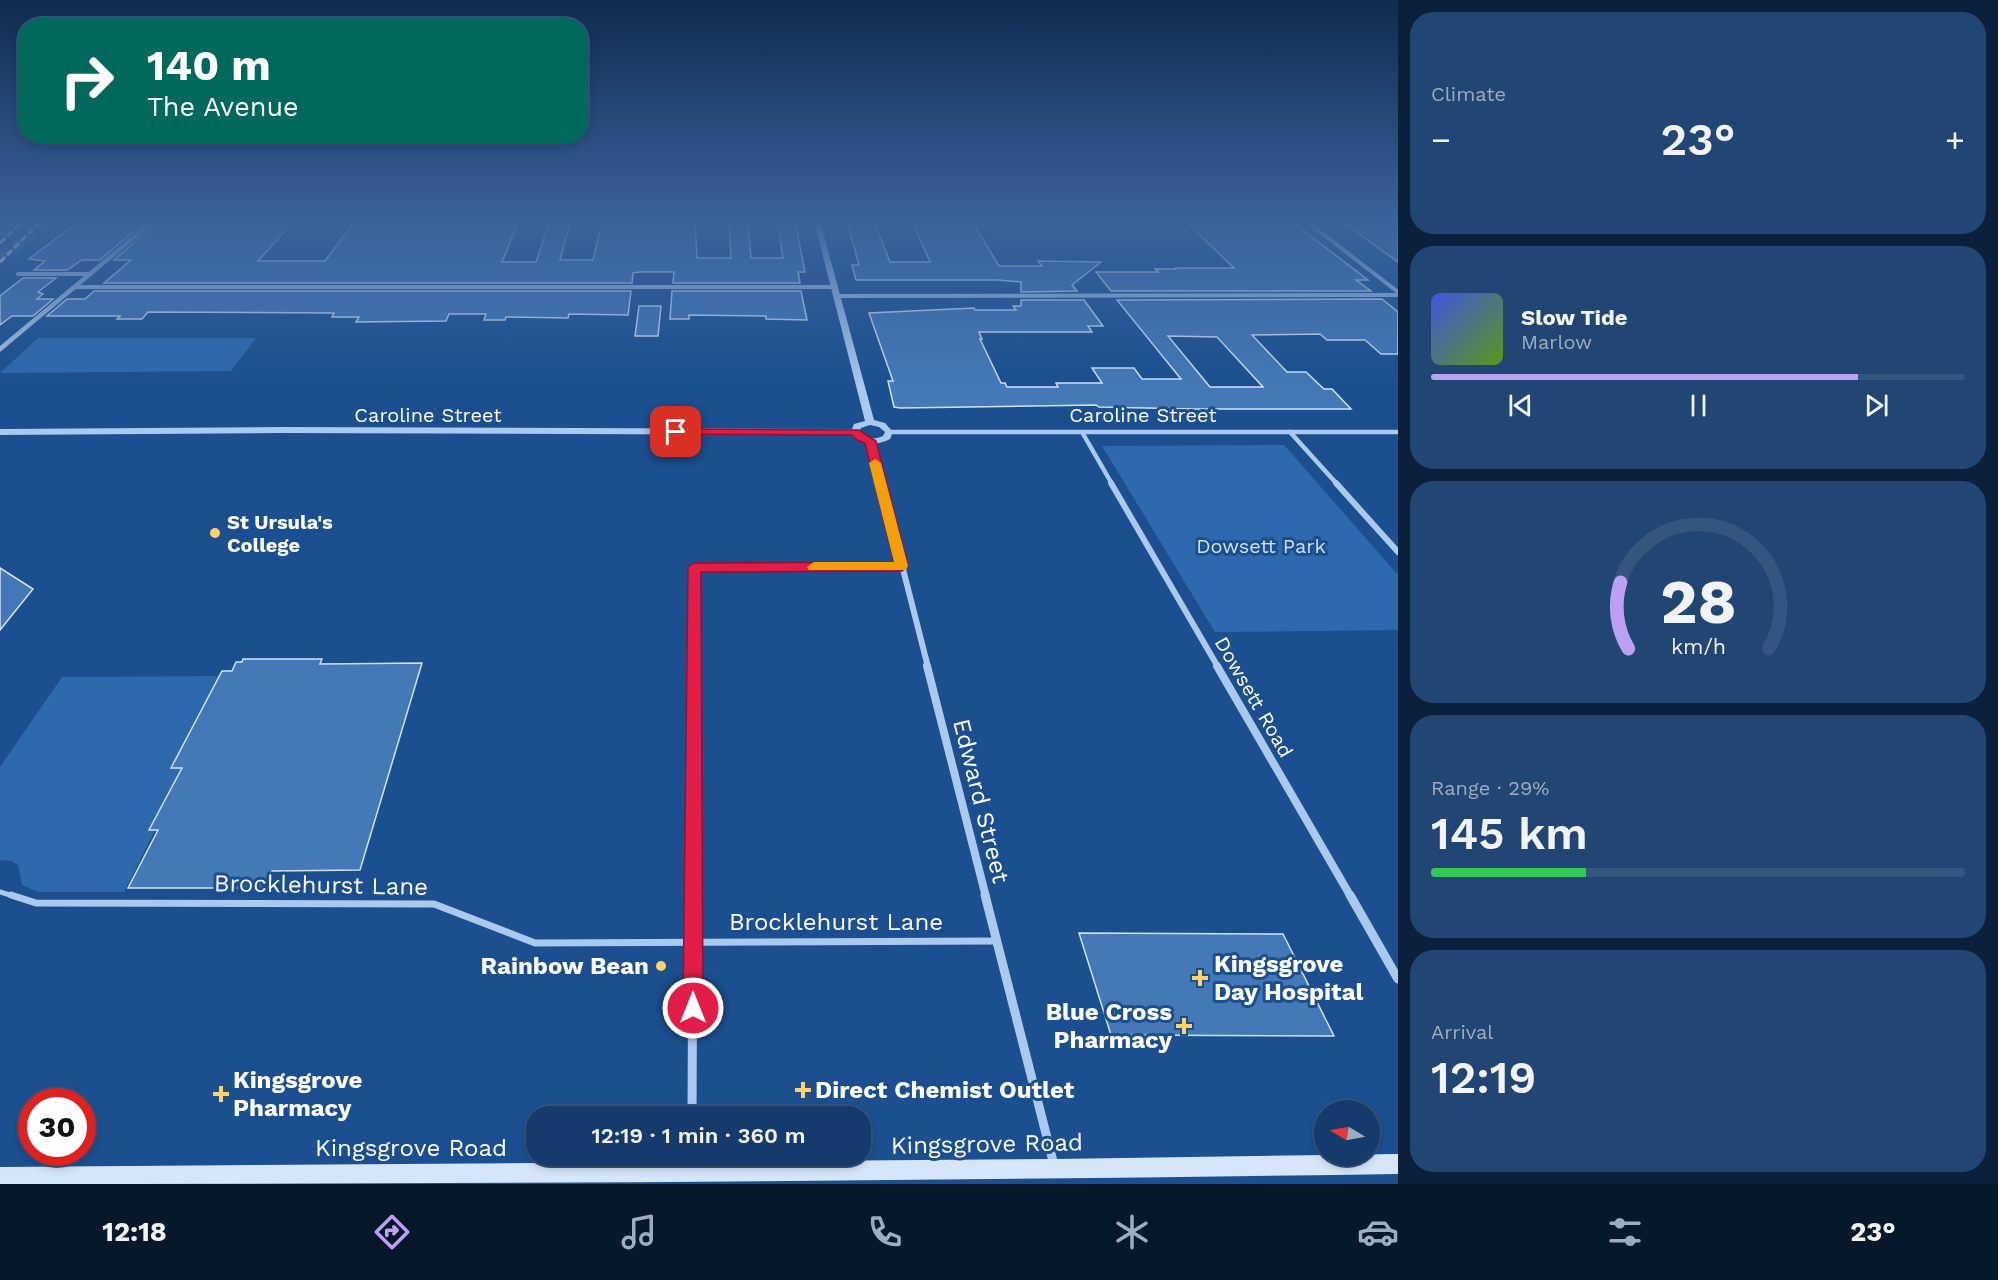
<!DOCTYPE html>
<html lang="en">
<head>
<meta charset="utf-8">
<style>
  body { margin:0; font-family:"Work Sans",sans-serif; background:#214673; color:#f1f3f6; height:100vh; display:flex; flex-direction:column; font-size:22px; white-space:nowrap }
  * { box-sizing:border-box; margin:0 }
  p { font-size:20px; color:#9dadc1 }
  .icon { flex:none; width:33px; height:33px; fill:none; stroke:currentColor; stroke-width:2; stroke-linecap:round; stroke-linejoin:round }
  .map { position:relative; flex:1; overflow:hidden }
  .drawer { display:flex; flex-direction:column; gap:12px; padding:12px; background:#0b203b; width:600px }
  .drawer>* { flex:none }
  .banner { position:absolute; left:18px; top:18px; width:570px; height:126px; border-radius:24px; box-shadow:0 3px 9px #0003,0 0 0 2px #33557e; background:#00695c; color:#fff; overflow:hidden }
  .needle { width:39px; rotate:280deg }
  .fabs { position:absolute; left:1314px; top:1100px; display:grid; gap:12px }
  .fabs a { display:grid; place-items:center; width:66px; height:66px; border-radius:50%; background:#143b6b; box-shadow:0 3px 9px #0003,0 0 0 2px #33557e; font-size:30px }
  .speed { position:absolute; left:18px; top:1088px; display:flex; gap:12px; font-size:30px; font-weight:700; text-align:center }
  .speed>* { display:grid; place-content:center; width:78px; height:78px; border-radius:50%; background:#143b6b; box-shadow:0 3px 9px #0003,0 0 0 2px #33557e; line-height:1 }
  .speed .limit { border:9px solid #d22; background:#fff; color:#111 }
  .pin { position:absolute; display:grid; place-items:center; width:51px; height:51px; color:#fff; margin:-26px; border-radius:12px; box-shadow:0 3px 9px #0006 }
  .me { position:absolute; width:66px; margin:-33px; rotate:0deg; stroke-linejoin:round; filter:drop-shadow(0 0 4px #0008) }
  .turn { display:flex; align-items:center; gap:21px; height:126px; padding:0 30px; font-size:27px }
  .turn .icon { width:78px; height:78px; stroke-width:2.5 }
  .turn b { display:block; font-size:42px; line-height:51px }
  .big { font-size:45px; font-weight:600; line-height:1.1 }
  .drawer .widget { flex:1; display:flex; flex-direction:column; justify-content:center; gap:9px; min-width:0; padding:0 21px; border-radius:24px; background:#214673 }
  .drawer .dial { align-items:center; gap:0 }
  .dial svg { height:156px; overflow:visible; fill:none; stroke:#33557e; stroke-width:7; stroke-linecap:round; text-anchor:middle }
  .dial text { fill:#f1f3f6; stroke:none }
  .song { display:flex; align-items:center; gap:18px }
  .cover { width:72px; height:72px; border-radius:9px; background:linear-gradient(135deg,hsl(230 70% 55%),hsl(90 70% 35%)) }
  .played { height:6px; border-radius:3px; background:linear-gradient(90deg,#bca0f2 80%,#33557e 80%) }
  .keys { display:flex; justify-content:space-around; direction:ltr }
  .heat { display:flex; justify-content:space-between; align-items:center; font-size:33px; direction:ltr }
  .charge { height:9px; border-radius:4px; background:linear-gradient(90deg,#34c759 29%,#33557e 0) }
  .trip { position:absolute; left:526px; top:1106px; width:345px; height:60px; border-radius:24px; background:#143b6b; box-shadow:0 3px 9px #0003,0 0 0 2px #33557e; font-weight:600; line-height:60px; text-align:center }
  .tab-bar { display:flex; height:96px; justify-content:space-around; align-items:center; background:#08182b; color:#9dadc1 }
  .tab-bar .icon { width:42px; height:42px }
  .tab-bar .active { color:#bca0f2 }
  .tab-bar b { font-size:27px; color:#f1f3f6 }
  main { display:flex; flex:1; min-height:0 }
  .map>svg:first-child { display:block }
  .green { fill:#2e69ad }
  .building { fill:#4478b7; stroke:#cfe3fa; stroke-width:1.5; fill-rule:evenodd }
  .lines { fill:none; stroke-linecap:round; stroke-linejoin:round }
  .motorway-tunnel { stroke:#3d69a0; stroke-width:11; stroke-dasharray:11 5; stroke-linecap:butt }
  .service-far1 { stroke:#a9c9ee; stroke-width:5 }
  .service { stroke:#a9c9ee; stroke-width:7 }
  .minor-far4 { stroke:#a9c9ee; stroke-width:4 }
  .minor-far3 { stroke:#a9c9ee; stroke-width:4.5 }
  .minor-far2 { stroke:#a9c9ee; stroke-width:6 }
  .minor-far1 { stroke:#a9c9ee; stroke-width:8 }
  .minor { stroke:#a9c9ee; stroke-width:9 }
  .tertiary { fill:#a9c9ee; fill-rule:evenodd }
  .secondary { fill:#d6e6fa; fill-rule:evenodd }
  .rail { stroke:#fff; stroke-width:3; stroke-dasharray:7 3; stroke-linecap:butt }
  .route { fill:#e11d48; stroke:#92132f; stroke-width:1.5 }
  .slow { fill:#f59e0b }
  .poi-dot { fill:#ffd166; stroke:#1b4f8f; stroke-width:2 }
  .labels { text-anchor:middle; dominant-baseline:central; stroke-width:6; stroke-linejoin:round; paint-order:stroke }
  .street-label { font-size:20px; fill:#fff; stroke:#1b4f8f }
  .poi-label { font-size:20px; font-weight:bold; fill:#fff; stroke:#1b4f8f; text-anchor:start }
  .park-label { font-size:20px; fill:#cfe3fa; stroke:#1b4f8f }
  .near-street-label { font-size:24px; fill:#fff; stroke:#1b4f8f }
  .near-poi-label { font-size:24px; font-weight:bold; fill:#fff; stroke:#1b4f8f; text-anchor:start }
</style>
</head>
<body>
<main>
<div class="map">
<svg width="1398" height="1184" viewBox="0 0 1398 1184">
  <rect width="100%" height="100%" fill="#1b4f8f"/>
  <g class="green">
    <polygon points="38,338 256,338 231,371 0,373"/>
    <polygon points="1284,445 1398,575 1398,630 1215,632 1102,446"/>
    <polygon points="233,676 124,892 38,892 22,885 18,865 12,861 0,860 0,767 62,677"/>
  </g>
  <g class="building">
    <polygon points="79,221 146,221 100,260 82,260 67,270 34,270 45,261 29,259"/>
    <polygon points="159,221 294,221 258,261 325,261 355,221 519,221 502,262 536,262 550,221 571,221 560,260 593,260 602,221 695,221 697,258 731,258 729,221 748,221 751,258 783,258 777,221 795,221 805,272 798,272 800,283 673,283 674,272 640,272 633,273 632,283 104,283 131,260 114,260"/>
    <polygon points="847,221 874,221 890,262 930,262 912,221 972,221 999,266 1042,266 1038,261 1101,262 1072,285 1077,291 1021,292 1021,282 998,280 856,280 852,265 859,265"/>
    <polygon points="1185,221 1291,221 1368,280 1356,280 1371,291 1111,291 1096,272 1158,272 1155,269 1177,269 1175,268 1234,268"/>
    <polygon points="1341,221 1398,221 1398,262"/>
    <polygon points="23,278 56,278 38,292 43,294 37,299 53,299 33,316 12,316 0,325 0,296"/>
    <polygon points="94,291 631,291 628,315 569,314 568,318 506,317 505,320 484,320 486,314 449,314 446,321 356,322 359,317 332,317 334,313 148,312 142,319 117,319 120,316 47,316 67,299 85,299"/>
    <polygon points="672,291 801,291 807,320 766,319 766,316 689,315 689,319 670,319"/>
    <path d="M 1382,299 L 1398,312 L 1398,354 L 1381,354 L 1365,340 L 1327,340 L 1320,334 L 1252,335 L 1287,372 L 1306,372 L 1324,389 L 1332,389 L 1351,409 L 1194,409 L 1099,407 L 1096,405 L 901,408 L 894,407 L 888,381 L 893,381 L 869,313 L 974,308 L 975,310 L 1016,310 L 1013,306 L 1021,306 L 1021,300 L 1084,300 L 1103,326 L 1088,326 L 1092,332 L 979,332 L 982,339 L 980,339 L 1001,383 L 1005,383 L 1007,387 L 1058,387 L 1056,383 L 1102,383 L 1092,368 L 1134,368 L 1142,379 L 1181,379 L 1117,300 ZM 1168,336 L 1217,337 L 1263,387 L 1210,387 Z"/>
    <polygon points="639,306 661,306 658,336 635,336"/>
    <polygon points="0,568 33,589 0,630"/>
    <polygon points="243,659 322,659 320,664 422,663 360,870 272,871 265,888 128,888 158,830 149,830 182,768 171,768 222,671 232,671 236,662 242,662"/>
    <polygon points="1079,933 1283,934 1334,1036 1111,1035"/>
  </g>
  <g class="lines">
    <g class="motorway-tunnel">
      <polyline points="0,234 21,221"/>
      <polyline points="0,257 54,221"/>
    </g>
    <polyline class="service-far1" points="0,892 16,897"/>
    <polyline class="service" points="11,895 36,903 434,904 535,943 996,941"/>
    <g class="minor-far4">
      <polyline points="1306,221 1398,292"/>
      <polyline points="18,274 90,274"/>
      <polyline points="75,287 836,287"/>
      <polyline points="838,296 1398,295"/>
    </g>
    <g class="minor-far3">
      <polyline points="889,432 1398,432"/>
      <polyline points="1082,432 1112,484"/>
      <polyline points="1290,432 1337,484"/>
      <polyline points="870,441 881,484"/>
    </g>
    <g class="minor-far2">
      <polyline points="881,483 928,667"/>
      <polyline points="1111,483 1218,667"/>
      <polyline points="1336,483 1398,552"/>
      <polyline points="694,667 694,567 902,566"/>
    </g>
    <g class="minor-far1">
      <polyline points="927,666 986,897"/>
      <polyline points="1217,666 1351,897"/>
      <polyline points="693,897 694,666"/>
    </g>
    <g class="minor">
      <polyline points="985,895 1054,1165"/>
      <polyline points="1350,895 1398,979"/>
      <polyline points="692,1116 693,895"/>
      <polyline points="691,1169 692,1155"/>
    </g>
    <g class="tertiary">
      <polygon points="150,221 157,221 0,352 0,346"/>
      <path d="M 814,221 L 820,221 L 874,420 L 885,423 L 893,432 L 890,439 C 877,446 864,445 853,435 L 278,433 L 0,435 L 0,429 L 278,427 L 852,429 L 854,424 L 865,421 ZM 870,425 L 879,427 L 885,432 L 883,436 C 874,440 867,439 859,432 L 861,428 Z"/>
    </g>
    <path class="secondary" d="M 1398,1154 L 1398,1174 C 932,1181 466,1184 0,1184 L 0,1167 L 1056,1159 Z"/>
    <g class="rail">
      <polyline points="0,243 23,221"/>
      <polyline points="0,262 41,221"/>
    </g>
  </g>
  <linearGradient id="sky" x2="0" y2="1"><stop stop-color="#0f2b4f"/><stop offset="0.57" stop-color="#39639b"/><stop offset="1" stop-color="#39639b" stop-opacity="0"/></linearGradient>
  <rect width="1398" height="387" fill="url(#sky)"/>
  <polygon class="route" points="676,429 859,430 876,441 908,566 902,571 701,572 703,1008 700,1015 693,1018 686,1015 683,1008 688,567 694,563 894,562 865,443 857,440 852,435 672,434 672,430"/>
  <polygon class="slow" points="875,459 881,463 908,566 906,570 809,570 807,567 814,562 894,562 869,463"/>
  <g class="poi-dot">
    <circle cx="215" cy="533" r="6"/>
    <circle cx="661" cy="966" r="6"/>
    <path d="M1197 969h6v6h6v6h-6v6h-6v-6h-6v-6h6z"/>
    <path d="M1181 1017h6v6h6v6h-6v6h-6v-6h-6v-6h6z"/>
    <path d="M800 1081h6v6h6v6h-6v6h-6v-6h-6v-6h6z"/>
    <path d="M218 1085h6v6h6v6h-6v6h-6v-6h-6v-6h6z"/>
  </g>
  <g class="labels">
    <g class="street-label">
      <text x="428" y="415">Caroline Street</text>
      <text x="1143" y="415">Caroline Street</text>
      <text transform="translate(1254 697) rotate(60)">Dowsett Road</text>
    </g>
    <g class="poi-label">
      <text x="227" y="522">St Ursula's<tspan x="227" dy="23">College</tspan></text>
    </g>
    <g class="park-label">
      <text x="1261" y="546">Dowsett Park</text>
    </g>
    <g class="near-street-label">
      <text transform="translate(981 801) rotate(76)">Edward Street</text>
      <text transform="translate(321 885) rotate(1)">Brocklehurst Lane</text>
      <text x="836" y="922">Brocklehurst Lane</text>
      <text transform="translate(987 1144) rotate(-1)">Kingsgrove Road</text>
      <text x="411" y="1148">Kingsgrove Road</text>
    </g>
    <g class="near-poi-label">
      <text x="1214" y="964">Kingsgrove<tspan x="1214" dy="28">Day Hospital</tspan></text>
      <text x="649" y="966" text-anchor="end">Rainbow Bean</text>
      <text x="1172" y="1012" text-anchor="end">Blue Cross<tspan x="1172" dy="28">Pharmacy</tspan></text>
      <text x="233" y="1080">Kingsgrove<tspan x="233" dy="28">Pharmacy</tspan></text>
      <text x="815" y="1090">Direct Chemist Outlet</text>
    </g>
  </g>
</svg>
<div class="fabs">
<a><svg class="needle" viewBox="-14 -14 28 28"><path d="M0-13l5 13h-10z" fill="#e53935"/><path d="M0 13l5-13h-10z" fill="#9dadc1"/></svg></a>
</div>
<div class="speed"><div class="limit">30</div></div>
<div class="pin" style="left:676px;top:432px;background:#d93025"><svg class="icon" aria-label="arrive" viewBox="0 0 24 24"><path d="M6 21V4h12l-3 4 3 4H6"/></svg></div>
<svg class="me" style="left:693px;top:1008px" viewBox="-20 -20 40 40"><circle r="17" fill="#e11d48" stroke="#fff" stroke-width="3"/><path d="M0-11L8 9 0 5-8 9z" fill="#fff"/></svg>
<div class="trip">12:19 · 1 min · 360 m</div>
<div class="banner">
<div class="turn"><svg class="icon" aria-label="right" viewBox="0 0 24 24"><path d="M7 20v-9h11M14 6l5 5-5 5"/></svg><div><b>140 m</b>The Avenue</div></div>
</div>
</div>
<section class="drawer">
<div class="widget"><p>Climate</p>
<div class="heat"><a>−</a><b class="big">23°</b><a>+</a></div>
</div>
<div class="widget">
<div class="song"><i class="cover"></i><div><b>Slow Tide</b><p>Marlow</p></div></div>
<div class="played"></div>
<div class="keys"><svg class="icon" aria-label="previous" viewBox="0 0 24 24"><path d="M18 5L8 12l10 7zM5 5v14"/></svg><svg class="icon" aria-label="pause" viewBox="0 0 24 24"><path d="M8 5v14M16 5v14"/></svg><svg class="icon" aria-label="next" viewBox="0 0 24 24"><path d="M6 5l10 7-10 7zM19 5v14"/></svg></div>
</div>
<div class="widget dial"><svg viewBox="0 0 100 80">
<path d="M14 69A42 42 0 1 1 86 69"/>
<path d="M14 69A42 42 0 0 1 10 35" stroke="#bca0f2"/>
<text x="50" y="56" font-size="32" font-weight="700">28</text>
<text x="50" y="72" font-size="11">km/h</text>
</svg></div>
<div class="widget"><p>Range · 29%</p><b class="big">145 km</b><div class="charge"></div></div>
<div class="widget"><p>Arrival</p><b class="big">12:19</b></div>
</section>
</main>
<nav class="tab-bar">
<b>12:18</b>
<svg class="icon active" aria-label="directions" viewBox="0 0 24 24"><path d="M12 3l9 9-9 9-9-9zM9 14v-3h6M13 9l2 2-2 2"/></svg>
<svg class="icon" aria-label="music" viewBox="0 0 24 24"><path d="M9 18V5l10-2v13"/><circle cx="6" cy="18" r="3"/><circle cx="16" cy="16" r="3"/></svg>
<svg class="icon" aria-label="phone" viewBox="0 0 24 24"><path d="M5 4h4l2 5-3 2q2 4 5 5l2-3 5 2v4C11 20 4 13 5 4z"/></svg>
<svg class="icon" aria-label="climate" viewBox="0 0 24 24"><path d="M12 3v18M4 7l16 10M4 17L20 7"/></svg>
<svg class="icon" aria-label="car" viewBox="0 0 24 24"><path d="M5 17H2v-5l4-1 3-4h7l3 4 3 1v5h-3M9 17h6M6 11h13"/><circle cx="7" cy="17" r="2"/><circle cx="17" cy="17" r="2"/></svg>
<svg class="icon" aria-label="filters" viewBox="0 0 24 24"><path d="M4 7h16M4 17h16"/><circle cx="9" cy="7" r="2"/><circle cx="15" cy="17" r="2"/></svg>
<b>23°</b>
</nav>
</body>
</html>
